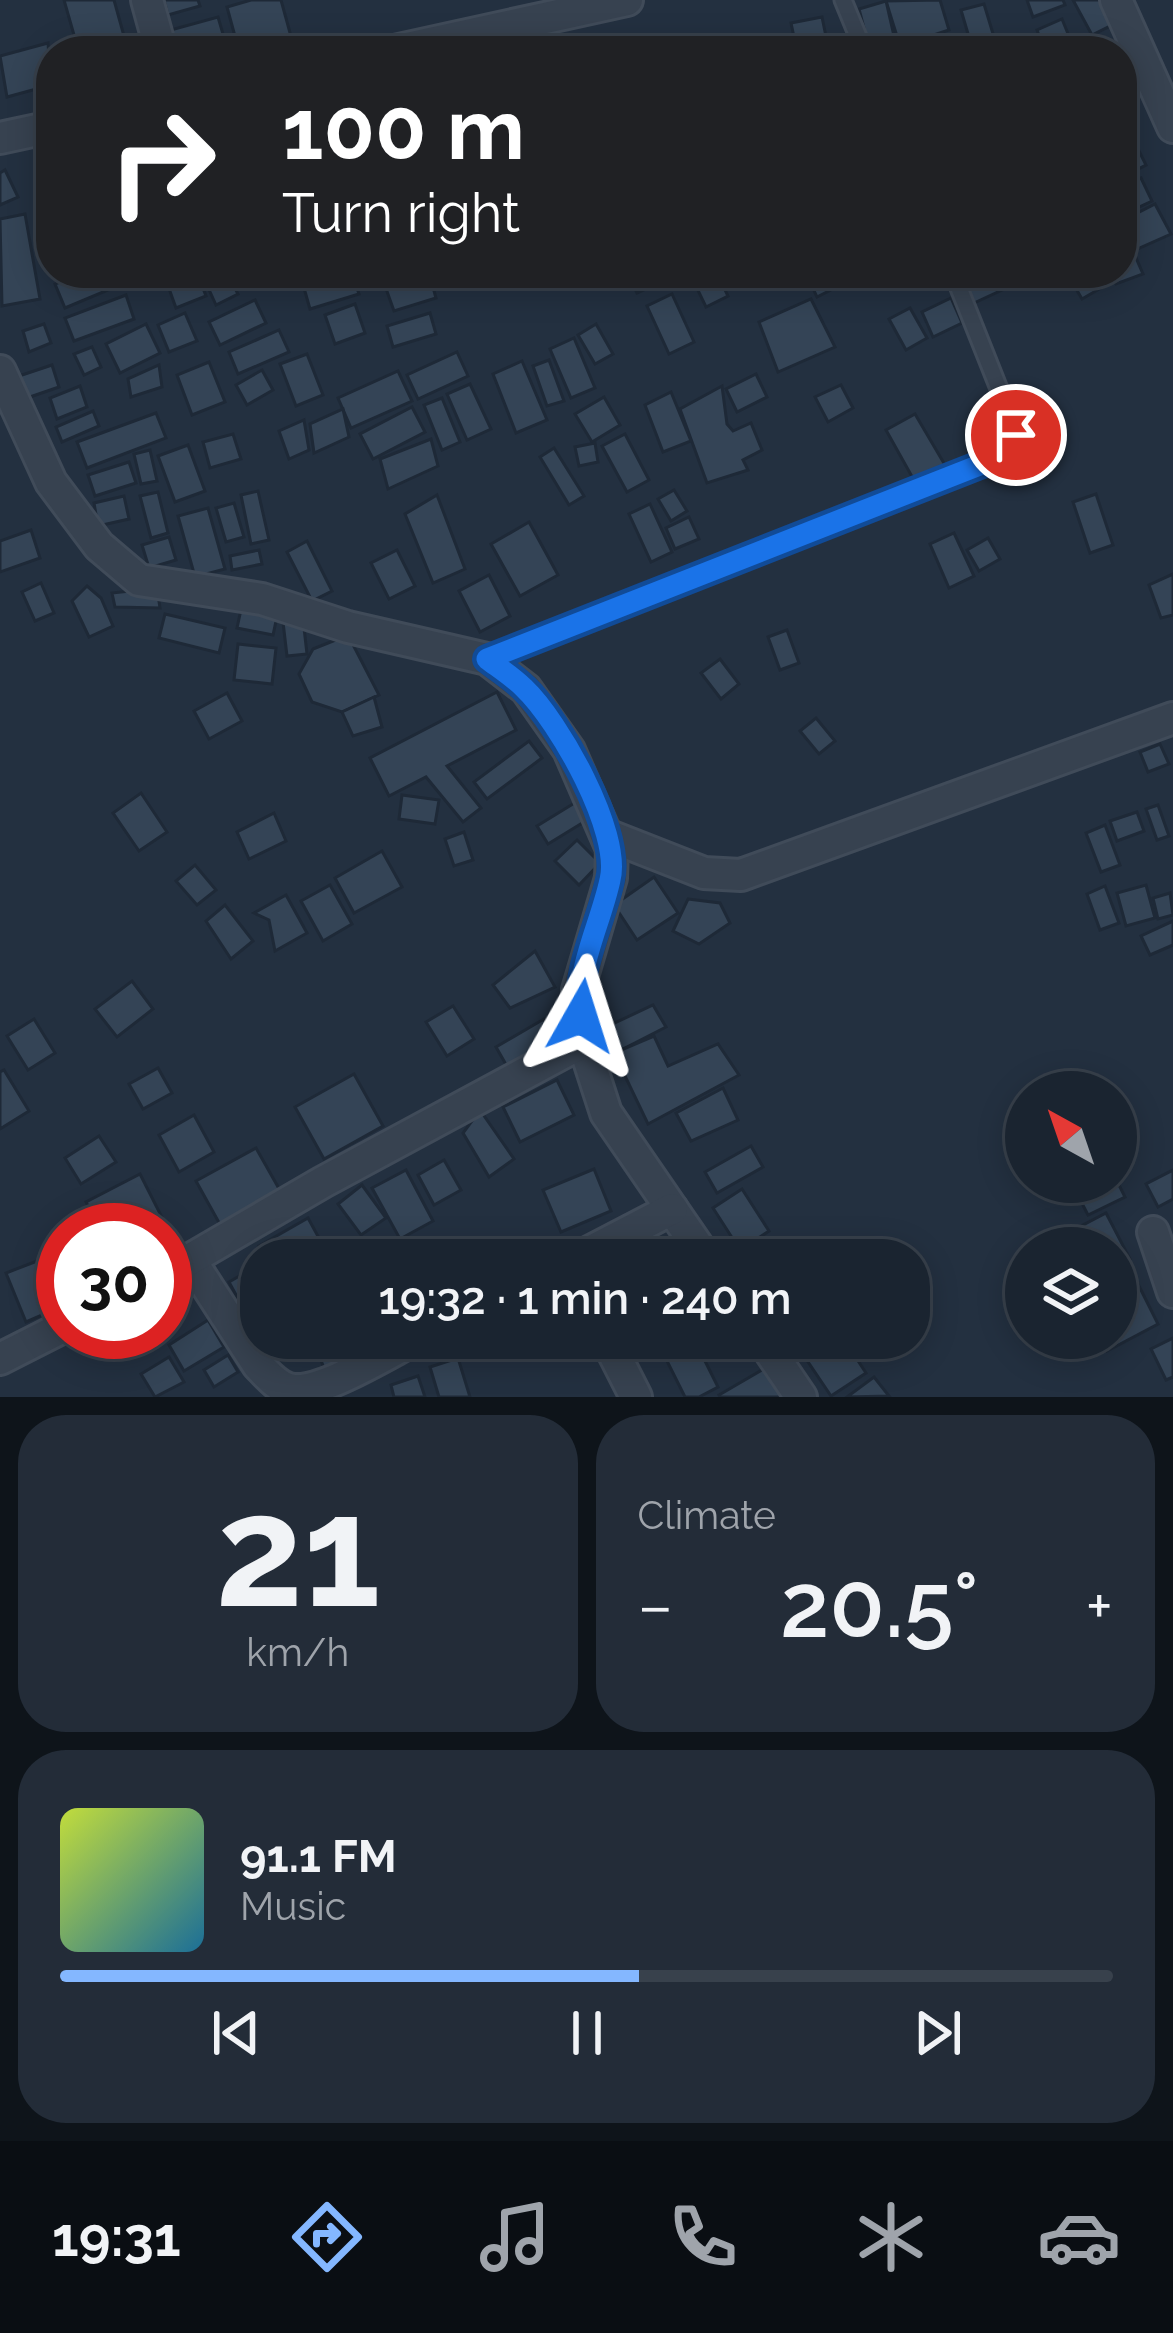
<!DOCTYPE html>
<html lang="en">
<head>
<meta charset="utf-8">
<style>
  body { margin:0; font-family:Raleway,sans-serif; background:#232c38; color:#f1f3f6; height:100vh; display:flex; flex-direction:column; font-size:45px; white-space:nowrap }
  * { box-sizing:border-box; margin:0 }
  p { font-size:39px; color:#9fa4ab }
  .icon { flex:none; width:66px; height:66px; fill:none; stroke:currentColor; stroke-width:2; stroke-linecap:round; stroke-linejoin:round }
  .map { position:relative; height:1397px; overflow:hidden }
  .drawer { display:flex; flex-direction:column; gap:18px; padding:18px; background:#0e141a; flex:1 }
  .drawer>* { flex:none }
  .banner { position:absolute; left:36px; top:36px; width:1101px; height:252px; border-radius:48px; box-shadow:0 6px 30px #0003,0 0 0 3px #38414c; background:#202124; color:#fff; overflow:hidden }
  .needle { width:78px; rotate:320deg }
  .buttons { position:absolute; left:1005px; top:1071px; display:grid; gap:24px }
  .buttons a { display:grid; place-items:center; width:132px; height:132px; border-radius:50%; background:#1a2430; box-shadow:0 6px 30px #0003,0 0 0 3px #38414c; font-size:60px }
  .speed { position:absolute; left:36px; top:1203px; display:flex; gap:24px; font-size:60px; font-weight:700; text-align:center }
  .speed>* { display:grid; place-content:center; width:156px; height:156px; border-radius:50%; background:#1a2430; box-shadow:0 6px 30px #0003,0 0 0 3px #38414c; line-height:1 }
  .speed .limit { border:18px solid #d22; background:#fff; color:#111 }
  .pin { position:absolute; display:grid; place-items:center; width:102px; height:102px; color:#fff; margin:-51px; border:6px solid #fff; border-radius:50%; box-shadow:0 3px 12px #0007 }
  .me { position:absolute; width:132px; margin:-66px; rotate:6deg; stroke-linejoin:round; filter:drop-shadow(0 0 9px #0008) }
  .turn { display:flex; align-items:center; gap:42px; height:252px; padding:0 48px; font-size:54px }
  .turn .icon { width:156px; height:156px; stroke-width:2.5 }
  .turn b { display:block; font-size:84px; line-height:102px }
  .big { font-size:90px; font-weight:600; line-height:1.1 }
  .drawer .tile { flex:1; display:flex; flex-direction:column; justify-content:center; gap:18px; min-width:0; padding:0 42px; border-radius:48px; background:#232c38 }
  .drawer .dial { align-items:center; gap:0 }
  .dial b { font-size:156px; line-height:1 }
  .song { display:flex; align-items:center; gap:36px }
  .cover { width:144px; height:144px; border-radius:18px; background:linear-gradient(135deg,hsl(70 70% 55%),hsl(200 70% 35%)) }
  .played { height:12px; border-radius:6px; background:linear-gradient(90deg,#84b7ff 55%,#38414c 55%) }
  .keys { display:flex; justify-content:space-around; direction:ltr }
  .heat { display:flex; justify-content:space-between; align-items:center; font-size:66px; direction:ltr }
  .drawer .tiles { flex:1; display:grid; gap:18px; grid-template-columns:1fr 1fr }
  .tile:last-child { grid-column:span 2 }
  .trip { position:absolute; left:240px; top:1239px; width:690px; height:120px; border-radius:48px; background:#1a2430; box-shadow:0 6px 30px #0003,0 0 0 3px #38414c; font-weight:600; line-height:120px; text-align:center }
  .tab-bar { display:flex; height:192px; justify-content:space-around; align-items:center; background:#0a0e13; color:#9fa4ab }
  .tab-bar .icon { width:84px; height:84px }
  .tab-bar .active { color:#84b7ff }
  .tab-bar b { font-size:54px; color:#f1f3f6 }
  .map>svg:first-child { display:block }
  .building { fill:#344456; stroke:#1e2937; stroke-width:3 }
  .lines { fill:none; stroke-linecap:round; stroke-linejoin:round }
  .lane-casing { stroke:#404b59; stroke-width:21 }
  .street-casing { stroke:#404b59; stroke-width:36 }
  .lane { stroke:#374250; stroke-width:15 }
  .street { stroke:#374250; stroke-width:30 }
  .route-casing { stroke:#114b97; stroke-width:30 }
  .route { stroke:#1a73e8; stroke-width:21 }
</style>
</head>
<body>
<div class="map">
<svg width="1173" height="1397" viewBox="0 0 1173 1397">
  <rect width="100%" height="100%" fill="#233040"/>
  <g class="building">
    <polygon points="64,0 114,0 124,36 78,49"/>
    <polygon points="164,0 198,0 200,6 168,15"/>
    <polygon points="251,0 281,0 295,51 239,51 227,7"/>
    <polygon points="940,0 949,30 900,46 886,1"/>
    <polygon points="1027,0 1063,0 1065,5 1033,17"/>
    <polygon points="1073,0 1101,0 1114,24 1092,35"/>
    <polygon points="886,1 894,36 869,47 859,9"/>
    <polygon points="984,4 994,37 971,44 961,10"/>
    <polygon points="218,17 228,51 173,51 167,31"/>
    <polygon points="822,17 829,51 797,51 791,23"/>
    <polygon points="1062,19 1075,51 1045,51 1037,30"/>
    <polygon points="48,43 51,85 7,97 0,56"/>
    <polygon points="1135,143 1146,165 1122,177 1122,149"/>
    <polygon points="5,170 18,197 0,205 0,173"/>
    <polygon points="1141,178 1152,201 1122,215 1122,187"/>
    <polygon points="1155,204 1171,234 1133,251 1143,274 1116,284 1110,273 1122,273 1122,221"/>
    <polygon points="25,214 40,299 2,306 0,219"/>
    <polygon points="81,273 100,273 108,290 65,308 55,284"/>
    <polygon points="192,273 197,273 206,296 176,308 167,283"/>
    <polygon points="227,273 238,294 216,305 206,283"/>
    <polygon points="329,273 352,273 359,294 310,309 302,281"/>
    <polygon points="413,273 429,273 436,298 394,311 384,283"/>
    <polygon points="627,273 654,273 659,283 637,293"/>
    <polygon points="707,273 717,273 728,296 706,307 693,280"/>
    <polygon points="806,273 861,273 862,274 817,297"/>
    <polygon points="962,273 1012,273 1017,283 974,303"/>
    <polygon points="1082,273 1099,273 1106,285 1082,299 1071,280"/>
    <polygon points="672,294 694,342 669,354 647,306"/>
    <polygon points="126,295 134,319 74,341 65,318"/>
    <polygon points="951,298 962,323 933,337 922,312"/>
    <polygon points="811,299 835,347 778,372 759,322"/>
    <polygon points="255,300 266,323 220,345 209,322"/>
    <polygon points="355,304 365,333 335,344 325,315"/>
    <polygon points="910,308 927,338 906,350 889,319"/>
    <polygon points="185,313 197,341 169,352 158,325"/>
    <polygon points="430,313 436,334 393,347 387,326"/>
    <polygon points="44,324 51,343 29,352 23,331"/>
    <polygon points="146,324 160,353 120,373 106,344"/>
    <polygon points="596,324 613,354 595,364 578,335"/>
    <polygon points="279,330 289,352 238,374 229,352"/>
    <polygon points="574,338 595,388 571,398 550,349"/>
    <polygon points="92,347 101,367 84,375 74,354"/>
    <polygon points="457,352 468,376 418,399 407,375"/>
    <polygon points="307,354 323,395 296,406 280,364"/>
    <polygon points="549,360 564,401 547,406 533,366"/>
    <polygon points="522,361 547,420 516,433 493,374"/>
    <polygon points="209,362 225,402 192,415 177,375"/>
    <polygon points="52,365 59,387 27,398 19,376"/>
    <polygon points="159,365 162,387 131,397 128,379"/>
    <polygon points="262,370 273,390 247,405 236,385"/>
    <polygon points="398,371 412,401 351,428 338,398"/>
    <polygon points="756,374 767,397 737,412 726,389"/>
    <polygon points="470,384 491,429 467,440 447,394"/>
    <polygon points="841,385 853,408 828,422 815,397"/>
    <polygon points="80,386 87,407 57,419 50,398"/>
    <polygon points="722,386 727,424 733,431 751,423 762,450 743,460 748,470 707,483 680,409"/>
    <polygon points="671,392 691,441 663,452 645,405"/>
    <polygon points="604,397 620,425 592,442 575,414"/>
    <polygon points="442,398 460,442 442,450 424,405"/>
    <polygon points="412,407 425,432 373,459 360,434"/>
    <polygon points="343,409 349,437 314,453 310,424"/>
    <polygon points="93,411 99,426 62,442 56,427"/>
    <polygon points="156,413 166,438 87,468 77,442"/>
    <polygon points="915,414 945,465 915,482 886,430"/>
    <polygon points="304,420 309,450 289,459 279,431"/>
    <polygon points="233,434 241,459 210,468 203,442"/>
    <polygon points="625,434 649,480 627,492 602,446"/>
    <polygon points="431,439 438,466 388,489 380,459"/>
    <polygon points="595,443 598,462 579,466 575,447"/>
    <polygon points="188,445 205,491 175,502 158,456"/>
    <polygon points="554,448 584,496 569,505 540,457"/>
    <polygon points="150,450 157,481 141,484 134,454"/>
    <polygon points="129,462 136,483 95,496 88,475"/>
    <polygon points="674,490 687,511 671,521 658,499"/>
    <polygon points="258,491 269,540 251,544 241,495"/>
    <polygon points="158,492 168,533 151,538 140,496"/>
    <polygon points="1096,494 1113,545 1090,553 1073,502"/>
    <polygon points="437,495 465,569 433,583 405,514"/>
    <polygon points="124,496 129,519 98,526 94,503"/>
    <polygon points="234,503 244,537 226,542 216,508"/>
    <polygon points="650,504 672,552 651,562 629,514"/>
    <polygon points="208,508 225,569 195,577 178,516"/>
    <polygon points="689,517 699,539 675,549 666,528"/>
    <polygon points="529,522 558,575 520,596 491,544"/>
    <polygon points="31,530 40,558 0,572 0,541"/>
    <polygon points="954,533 974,576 949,588 930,544"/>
    <polygon points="169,537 176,560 149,568 142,545"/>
    <polygon points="988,538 1000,559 979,571 967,550"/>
    <polygon points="307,541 332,591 312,601 287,552"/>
    <polygon points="259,550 262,564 232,570 230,556"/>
    <polygon points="397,550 415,586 389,599 371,563"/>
    <polygon points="1173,574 1173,615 1161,618 1149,585"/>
    <polygon points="489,575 510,616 480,632 459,591"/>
    <polygon points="41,583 54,613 35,621 22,592"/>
    <polygon points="87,586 101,598 113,626 89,637 72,601"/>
    <polygon points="157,588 160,608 115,607 112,593"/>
    <polygon points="242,605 278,612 273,635 237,628"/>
    <polygon points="165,614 225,628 219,653 159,638"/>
    <polygon points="303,619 307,654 287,656 283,622"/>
    <polygon points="787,630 799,663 780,670 768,637"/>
    <polygon points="348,635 379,695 342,712 312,702 299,674 313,649"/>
    <polygon points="238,644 276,648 272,684 234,680"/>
    <polygon points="720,659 739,684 721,699 701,673"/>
    <polygon points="497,692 516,730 447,766 481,808 463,822 426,777 389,796 370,758"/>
    <polygon points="227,693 242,721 209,739 194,711"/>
    <polygon points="374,697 382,727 353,736 342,712"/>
    <polygon points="816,718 835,741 819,754 800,731"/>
    <polygon points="529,741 542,758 487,799 474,782"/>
    <polygon points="1160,744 1169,764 1148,772 1140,752"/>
    <polygon points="141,793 167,832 139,851 113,813"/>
    <polygon points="402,795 439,800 435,824 399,819"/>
    <polygon points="581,799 592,817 548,844 537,826"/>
    <polygon points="1158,805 1169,836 1157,840 1146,809"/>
    <polygon points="1137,812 1144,831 1117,841 1110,821"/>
    <polygon points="274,813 286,841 249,859 237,832"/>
    <polygon points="1105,825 1120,865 1101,872 1086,833"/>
    <polygon points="464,832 473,860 454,866 445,839"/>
    <polygon points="577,840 600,863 579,885 555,861"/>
    <polygon points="382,851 402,887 354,913 335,878"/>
    <polygon points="195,865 216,890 197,905 176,881"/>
    <polygon points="654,877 678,913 637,940 614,905"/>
    <polygon points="330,885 352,924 323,941 301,901"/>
    <polygon points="1146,885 1155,918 1126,926 1117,893"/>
    <polygon points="1105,886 1119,923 1100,930 1087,894"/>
    <polygon points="1170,893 1173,915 1158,919 1153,898"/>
    <polygon points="286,895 307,933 275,951 269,920 254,913"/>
    <polygon points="688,899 720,903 730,923 699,944 673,931"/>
    <polygon points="225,905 253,941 231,959 206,921"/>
    <polygon points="1173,921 1173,945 1150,955 1141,936"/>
    <polygon points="535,951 555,987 510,1008 493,985"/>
    <polygon points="132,981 153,1009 117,1037 95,1009"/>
    <polygon points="653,1005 666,1027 621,1050 604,1028"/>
    <polygon points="453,1006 474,1039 447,1056 426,1022"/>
    <polygon points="34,1019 55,1053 28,1070 7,1036"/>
    <polygon points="544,1019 560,1047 512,1075 496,1047"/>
    <polygon points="654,1036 668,1066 718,1044 739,1075 648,1124 614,1053"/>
    <polygon points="158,1068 172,1093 143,1109 129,1084"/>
    <polygon points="4,1070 29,1111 0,1129 0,1072"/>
    <polygon points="354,1074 383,1126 324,1159 295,1107"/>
    <polygon points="557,1080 574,1115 520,1142 503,1107"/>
    <polygon points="723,1088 738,1120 691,1141 676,1113"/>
    <polygon points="480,1110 514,1159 489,1177 463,1133"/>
    <polygon points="194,1115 214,1152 179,1172 159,1135"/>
    <polygon points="99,1136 116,1162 81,1184 65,1158"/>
    <polygon points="751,1146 763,1167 717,1193 705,1172"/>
    <polygon points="256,1148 282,1194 222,1228 196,1181"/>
    <polygon points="444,1160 461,1190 434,1205 418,1175"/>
    <polygon points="594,1169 611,1211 561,1232 543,1190"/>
    <polygon points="406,1170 433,1221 400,1239 372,1188"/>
    <polygon points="1173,1170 1173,1199 1158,1207 1146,1184"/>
    <polygon points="140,1174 179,1251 165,1258 165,1230 100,1230 86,1202"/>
    <polygon points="1116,1179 1125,1197 1088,1215 1073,1186"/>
    <polygon points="362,1185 386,1218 361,1235 338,1204"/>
    <polygon points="742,1189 769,1231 740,1250 713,1208"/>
    <polygon points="1106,1213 1130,1259 1116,1266 1116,1248 1073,1248 1066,1234"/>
    <polygon points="308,1218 331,1260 267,1260 259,1246"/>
    <polygon points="678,1234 690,1260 656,1260 650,1247"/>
    <polygon points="357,1239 368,1260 340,1260 335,1252"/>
    <polygon points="37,1261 56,1309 26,1322 6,1273"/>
    <polygon points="255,1267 261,1278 261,1329 256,1332 229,1282"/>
    <polygon points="1138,1284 1158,1324 1107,1351 1101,1338 1116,1338 1116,1295"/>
    <polygon points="208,1320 224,1347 184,1371 169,1345"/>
    <polygon points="312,1338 377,1338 382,1350 326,1373"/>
    <polygon points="792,1338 843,1338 866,1373 831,1396"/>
    <polygon points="1173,1338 1173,1377 1166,1380 1151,1349"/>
    <polygon points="697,1345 718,1387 699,1397 685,1397 667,1361"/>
    <polygon points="228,1355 238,1372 214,1387 204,1370"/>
    <polygon points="169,1357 184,1382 155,1397 141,1374"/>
    <polygon points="458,1358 470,1397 439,1397 430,1367"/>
    <polygon points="767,1367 784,1397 720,1397 719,1395"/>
    <polygon points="418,1376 425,1397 394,1397 391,1385"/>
    <polygon points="874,1377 889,1396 847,1397"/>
  </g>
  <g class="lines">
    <defs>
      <g id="lane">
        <polyline points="843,0 864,51"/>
        <polyline points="489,658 1009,452 1015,445 1013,424 953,273"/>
      </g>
      <g id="street">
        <polyline points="147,0 161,51"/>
        <polyline points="1116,0 1173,127"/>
        <polyline points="394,51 627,0"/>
        <polyline points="0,138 51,127"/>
        <polyline points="0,371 51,482 99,546 139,580 262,599 348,627 487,659 526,689 569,750 612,849 611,878 578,990 583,1042 606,1113 707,1260"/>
        <polyline points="607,835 704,873 741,875 1173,718"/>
        <polyline points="1153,1232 1173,1292"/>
        <polyline points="574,1260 672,1209"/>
        <path d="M 191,1261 L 258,1365 C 267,1374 276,1386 289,1389 C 318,1397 389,1352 417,1338"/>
        <polyline points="165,1274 323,1182 583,1042"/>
        <polyline points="606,1338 636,1397"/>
        <polyline points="761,1338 801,1397"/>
        <polyline points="0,1359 63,1327"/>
      </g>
    </defs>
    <use href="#lane" class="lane-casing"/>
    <use href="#street" class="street-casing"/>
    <use href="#lane" class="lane"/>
    <use href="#street" class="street"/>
  </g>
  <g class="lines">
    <defs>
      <path id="route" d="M 581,1016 C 576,967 600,926 610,880 C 622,833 559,721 524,688 C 513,677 499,668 487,659 L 1000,457 L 1015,445 L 1016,435"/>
    </defs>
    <use href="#route" class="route-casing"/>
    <use href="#route" class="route"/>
  </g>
</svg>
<div class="buttons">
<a><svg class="needle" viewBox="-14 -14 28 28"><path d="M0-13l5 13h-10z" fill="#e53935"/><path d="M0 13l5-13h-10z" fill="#9fa4ab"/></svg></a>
<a><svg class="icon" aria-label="layers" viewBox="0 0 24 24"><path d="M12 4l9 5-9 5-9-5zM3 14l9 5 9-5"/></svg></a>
</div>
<div class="speed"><div class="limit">30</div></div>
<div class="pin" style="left:1016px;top:435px;background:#d93025"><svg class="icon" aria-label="arrive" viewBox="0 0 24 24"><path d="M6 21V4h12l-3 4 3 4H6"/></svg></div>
<svg class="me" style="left:581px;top:1016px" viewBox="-20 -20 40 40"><path d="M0-17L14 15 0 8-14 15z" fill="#1a73e8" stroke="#fff" stroke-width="4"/></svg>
<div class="trip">19:32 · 1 min · 240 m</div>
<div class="banner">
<div class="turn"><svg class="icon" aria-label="right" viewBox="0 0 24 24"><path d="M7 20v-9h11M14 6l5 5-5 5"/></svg><div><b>100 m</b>Turn right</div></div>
</div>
</div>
<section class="drawer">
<div class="tiles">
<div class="tile dial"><b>21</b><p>km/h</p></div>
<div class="tile"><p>Climate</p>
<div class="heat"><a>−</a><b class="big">20.5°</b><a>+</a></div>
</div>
<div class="tile">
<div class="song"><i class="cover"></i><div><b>91.1 FM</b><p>Music</p></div></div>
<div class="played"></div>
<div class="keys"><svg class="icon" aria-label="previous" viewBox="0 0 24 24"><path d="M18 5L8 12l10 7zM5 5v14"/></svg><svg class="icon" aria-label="pause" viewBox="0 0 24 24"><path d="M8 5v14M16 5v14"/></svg><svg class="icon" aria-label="next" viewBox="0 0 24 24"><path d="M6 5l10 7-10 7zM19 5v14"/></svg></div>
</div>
</div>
</section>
<nav class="tab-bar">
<b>19:31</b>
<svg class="icon active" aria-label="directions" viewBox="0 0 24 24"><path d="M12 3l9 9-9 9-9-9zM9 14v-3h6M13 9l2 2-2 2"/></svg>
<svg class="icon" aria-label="music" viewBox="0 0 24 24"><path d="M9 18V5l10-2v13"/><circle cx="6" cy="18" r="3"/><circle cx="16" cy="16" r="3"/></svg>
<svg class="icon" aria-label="phone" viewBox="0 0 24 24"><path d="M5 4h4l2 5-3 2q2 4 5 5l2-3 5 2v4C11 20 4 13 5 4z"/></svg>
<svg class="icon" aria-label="climate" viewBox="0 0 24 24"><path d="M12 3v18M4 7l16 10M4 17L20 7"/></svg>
<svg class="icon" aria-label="car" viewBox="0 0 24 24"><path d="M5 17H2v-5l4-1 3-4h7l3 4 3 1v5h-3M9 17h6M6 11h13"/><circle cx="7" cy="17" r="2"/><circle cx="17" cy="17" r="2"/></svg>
</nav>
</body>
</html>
